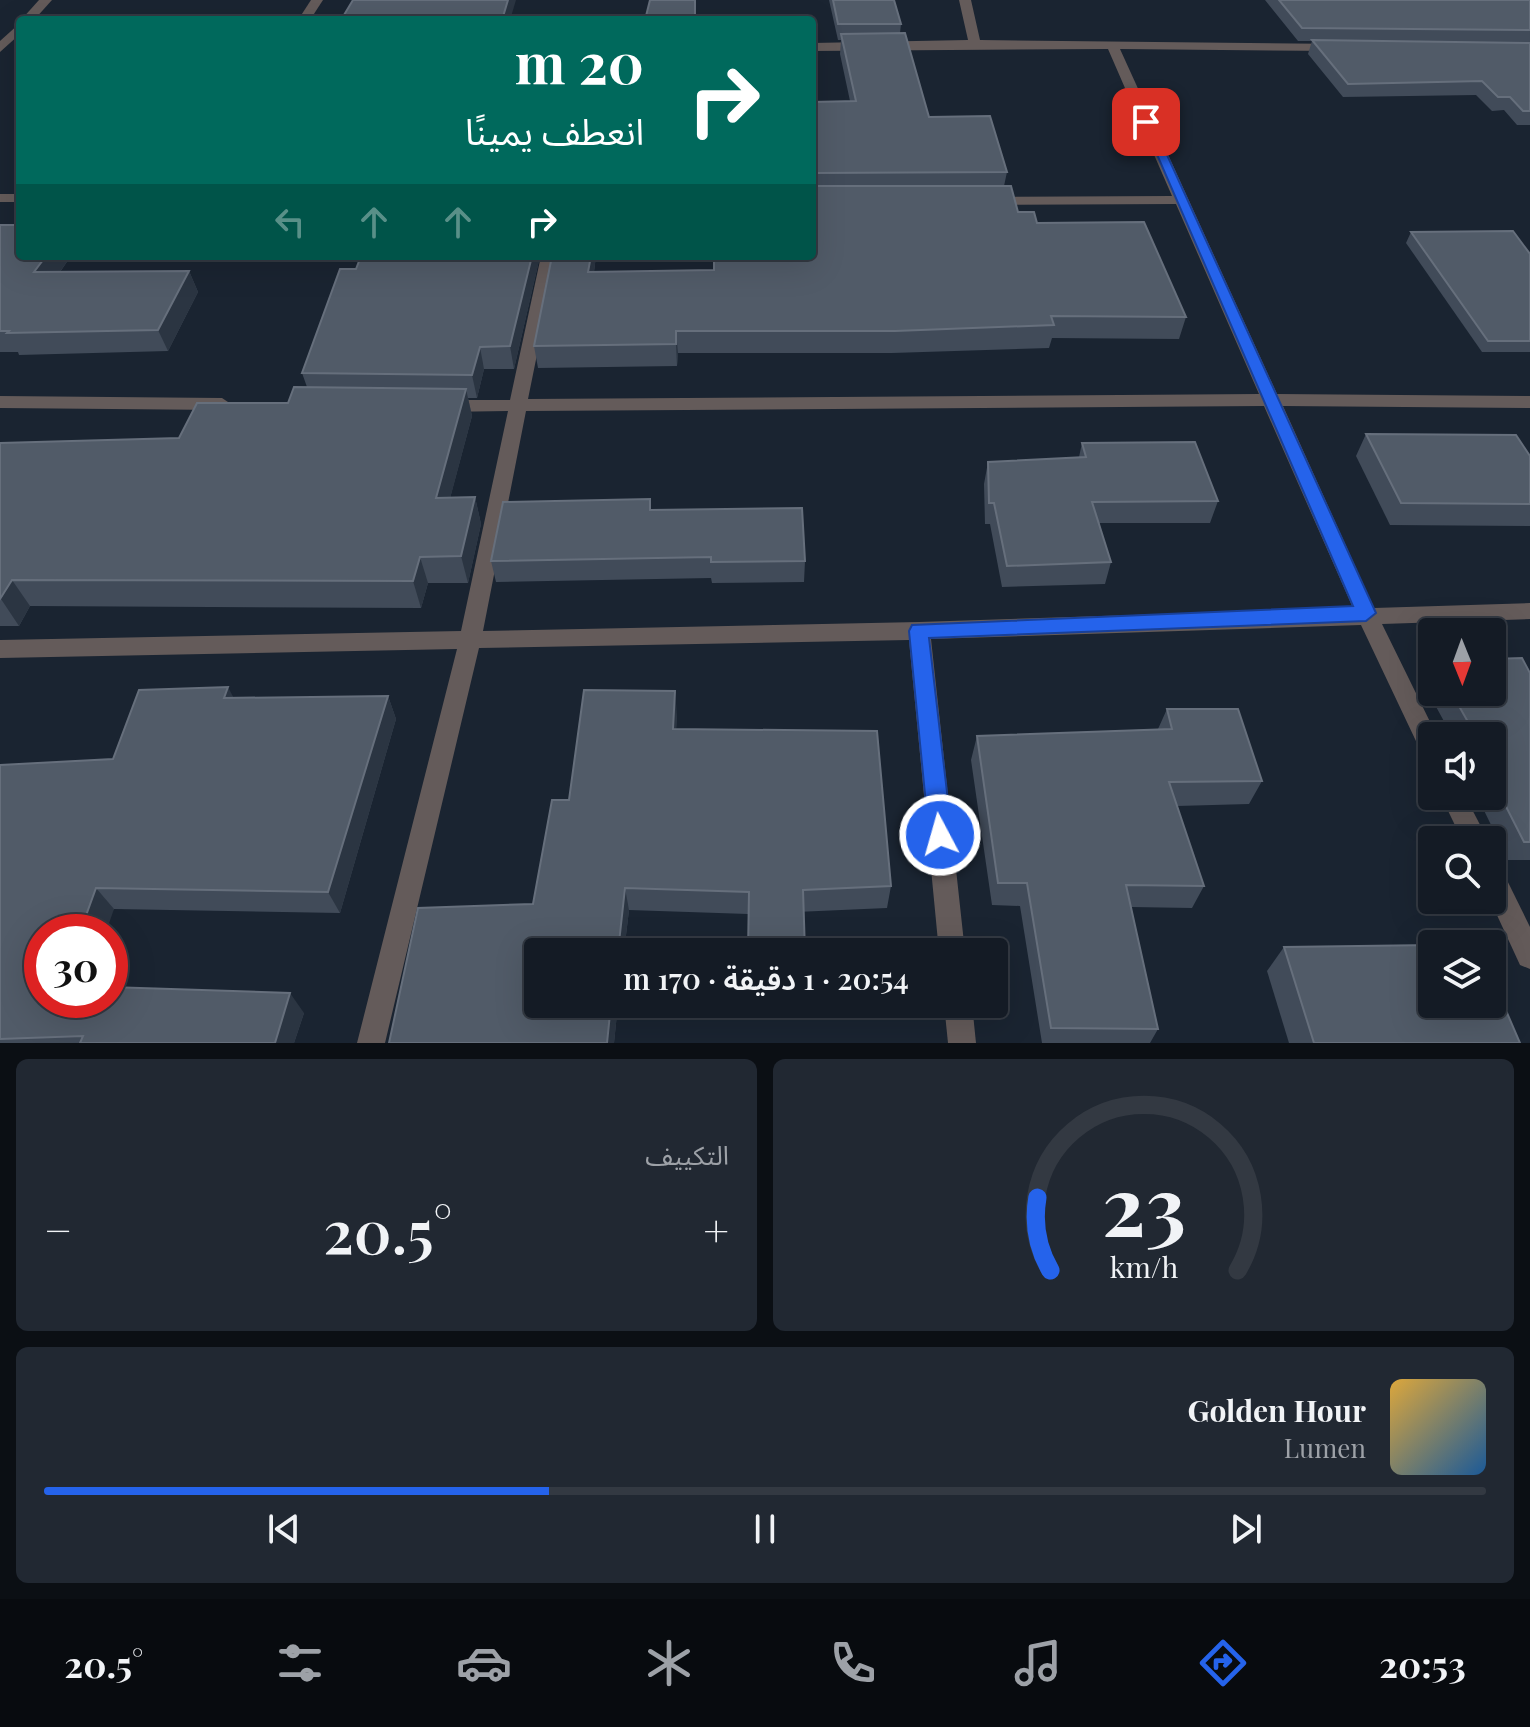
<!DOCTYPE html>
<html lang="ar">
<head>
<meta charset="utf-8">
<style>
  body { margin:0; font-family:"Playfair Display","Noto Sans Arabic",serif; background:#212832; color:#f1f3f6; direction:rtl; height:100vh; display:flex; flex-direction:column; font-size:30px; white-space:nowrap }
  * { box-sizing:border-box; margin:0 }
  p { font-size:26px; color:#9da1a7 }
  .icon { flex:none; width:44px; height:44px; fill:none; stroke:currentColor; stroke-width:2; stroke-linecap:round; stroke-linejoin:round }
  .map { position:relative; height:1043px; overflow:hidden; direction:ltr }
  .drawer { display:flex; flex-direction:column; gap:16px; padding:16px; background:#0b0f14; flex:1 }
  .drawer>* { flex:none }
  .guide { position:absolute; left:16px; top:16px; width:800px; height:244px; border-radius:8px; box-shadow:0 8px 32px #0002,0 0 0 2px #333942; direction:rtl; background:#00695c; color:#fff; overflow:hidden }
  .needle { width:52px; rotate:179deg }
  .controls { position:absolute; left:1418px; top:618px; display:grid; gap:16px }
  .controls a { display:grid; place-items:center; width:88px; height:88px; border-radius:8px; background:#141b25; box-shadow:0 8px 32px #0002,0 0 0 2px #333942; font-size:40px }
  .speed { position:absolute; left:24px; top:914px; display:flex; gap:16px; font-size:40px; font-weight:700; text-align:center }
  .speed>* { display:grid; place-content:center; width:104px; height:104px; border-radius:50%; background:#141b25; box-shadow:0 8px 32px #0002,0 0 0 2px #333942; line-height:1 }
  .speed .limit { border:12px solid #d22; background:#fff; color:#111 }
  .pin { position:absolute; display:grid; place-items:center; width:68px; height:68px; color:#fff; margin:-34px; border-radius:16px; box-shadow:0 4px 12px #0006 }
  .me { position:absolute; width:88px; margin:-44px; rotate:354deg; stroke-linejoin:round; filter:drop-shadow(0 0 6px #0008) }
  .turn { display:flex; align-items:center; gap:28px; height:168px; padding:0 40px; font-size:36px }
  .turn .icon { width:104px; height:104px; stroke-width:2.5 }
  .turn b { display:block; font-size:56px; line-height:68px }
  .lanes { display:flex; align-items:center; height:76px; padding:0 40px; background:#0003; justify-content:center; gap:40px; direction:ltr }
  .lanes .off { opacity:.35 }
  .big { font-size:60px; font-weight:600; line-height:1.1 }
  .drawer .card { flex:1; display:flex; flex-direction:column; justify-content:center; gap:12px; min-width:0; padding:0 28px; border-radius:12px; background:#212832 }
  .drawer .dial { align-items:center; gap:0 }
  .dial svg { height:208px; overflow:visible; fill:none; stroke:#333942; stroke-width:7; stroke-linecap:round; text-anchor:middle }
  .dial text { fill:#f1f3f6; stroke:none }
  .song { display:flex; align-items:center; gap:24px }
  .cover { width:96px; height:96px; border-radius:12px; background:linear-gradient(135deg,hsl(40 70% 55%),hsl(210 70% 35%)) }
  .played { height:8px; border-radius:4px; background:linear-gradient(90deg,#2563eb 35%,#333942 35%) }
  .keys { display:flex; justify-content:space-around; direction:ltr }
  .heat { display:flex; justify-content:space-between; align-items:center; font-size:44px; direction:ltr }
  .drawer .tiles { flex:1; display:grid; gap:16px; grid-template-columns:1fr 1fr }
  .card:last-child { grid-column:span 2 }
  .trip { position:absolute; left:524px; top:938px; width:484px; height:80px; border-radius:8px; background:#141b25; box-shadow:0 8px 32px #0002,0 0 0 2px #333942; font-weight:600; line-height:80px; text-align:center; direction:rtl }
  .tab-bar { display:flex; height:128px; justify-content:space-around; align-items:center; background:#080b0f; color:#9da1a7 }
  .tab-bar .icon { width:56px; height:56px }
  .tab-bar .active { color:#2563eb }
  .tab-bar b { font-size:36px; color:#f1f3f6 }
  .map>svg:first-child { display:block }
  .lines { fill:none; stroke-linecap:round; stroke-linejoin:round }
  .minor { fill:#645b5a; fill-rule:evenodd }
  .wall { fill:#414b59 }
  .shaded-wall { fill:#2b3542 }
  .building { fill:#515b68; stroke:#666f7c; stroke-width:2 }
  .route { fill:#2563eb; stroke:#184099; stroke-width:2 }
</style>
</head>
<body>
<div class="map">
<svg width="1530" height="1043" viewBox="0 0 1530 1043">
  <rect width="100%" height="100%" fill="#1a2431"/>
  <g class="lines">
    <g class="minor">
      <polygon points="39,0 52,0 34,20 21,20"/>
      <polygon points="311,0 323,0 310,20 298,20"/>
      <path d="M 959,0 L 971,0 L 980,40 L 1342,44 L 1344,47 L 1338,51 L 1120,49 L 1277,394 L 1530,396 L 1530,408 L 1283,406 L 1374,608 L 1530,603 L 1530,619 L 1382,624 L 1437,736 L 1432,736 L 1432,761 L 1424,758 L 1361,625 L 931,639 L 965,952 L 939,952 L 909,640 L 479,648 L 385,1043 L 357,1043 L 457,649 L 0,658 L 0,640 L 461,631 L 508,411 L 442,412 L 433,406 L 442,400 L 510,400 L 541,256 L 557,256 L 528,399 L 1259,394 L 1176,204 L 989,205 L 982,201 L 989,197 L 1172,196 L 1108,49 L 812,51 L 812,43 L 968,40 ZM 1264,406 L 1353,608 L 919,622 L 483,631 L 526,411 Z"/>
      <polygon points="20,23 20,34 0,52 0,41"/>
      <rect x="0" y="194" width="20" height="8"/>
      <polygon points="0,396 222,398 231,404 222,410 0,408"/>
      <polygon points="1441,796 1465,796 1488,840 1462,840"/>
      <polygon points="1492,864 1501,868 1530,927 1530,969 1520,965 1490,900"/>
      <polygon points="944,1004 972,1004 976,1043 948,1043"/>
    </g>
  </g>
  <g class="wall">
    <polygon points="829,0 894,0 901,24 900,33 929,117 1007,172 1004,186 1018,212 1186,317 1179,339 1052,338 1049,348 892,353 678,353 677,366 538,368 534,346 596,256 594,272 714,270 812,102 850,101 840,54 841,40 838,40"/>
    <polygon points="1265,0 1530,0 1530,125 1517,125 1504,110 1492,111 1476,95 1343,97 1308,54 1312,41 1298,41"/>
    <polygon points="0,225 20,256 71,256 60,272 189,271 198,292 168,351 19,355 18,352 0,352"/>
    <polygon points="1411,232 1530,254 1530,352 1482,352 1406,243"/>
    <polygon points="361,256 540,256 514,369 484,369 477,398 468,398 472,416 450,498 475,497 481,524 468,583 428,583 421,608 30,606 19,626 0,626 0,443 179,438 288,403 307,387 302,373 356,269"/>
    <polygon points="1366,434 1530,456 1530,526 1390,525 1356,456"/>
    <polygon points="1082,443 1218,501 1210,523 1099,523 1111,562 1105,584 1002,587 990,524 985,524 984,484 988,462 1079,457"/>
    <polygon points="650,499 651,510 805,561 804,582 712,583 711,578 496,582 491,561"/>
    <polygon points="1432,665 1432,692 1492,692 1530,673 1530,860 1508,860 1477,796 1492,796 1492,736 1452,736 1422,681"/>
    <polygon points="388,696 396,719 340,913 114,909 42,1000 304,1013 294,1043 0,1043 0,765 113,759 234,698"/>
    <polygon points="1167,709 1262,781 1249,804 1177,806 1204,886 1192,908 1131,907 1158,1029 1150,1043 1042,1043 1020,906 992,905 971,760 977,736 1158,729"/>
    <polygon points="677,715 676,729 891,886 887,908 748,914 629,910 624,952 538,952 538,1004 618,1004 614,1043 389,1043 533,904 569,800"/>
    <polygon points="1284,947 1520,1043 1289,1043 1267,971"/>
    <polygon points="748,1004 806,1004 805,1018 748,1018"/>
  </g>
  <g class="shaded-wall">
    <polygon points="508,0 516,0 510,20 502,20"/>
    <polygon points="46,256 71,256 45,293 34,272"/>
    <polygon points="532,256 540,256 514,369 510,346"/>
    <polygon points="591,256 596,256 591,294 588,272"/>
    <polygon points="189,271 198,292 168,351 158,330"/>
    <polygon points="676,331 678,353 677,366 676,344"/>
    <polygon points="480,347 484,369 477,398 472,375"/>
    <polygon points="466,389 472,416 443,525 436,498"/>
    <polygon points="475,497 481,524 468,583 461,556"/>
    <polygon points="420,557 428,583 421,608 413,581"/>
    <polygon points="12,580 30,606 19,626 1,599"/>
    <polygon points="228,687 240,710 224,698"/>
    <polygon points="675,691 677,715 675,753 673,729"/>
    <polygon points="388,696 396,719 340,913 328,892"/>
    <polygon points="96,888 114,909 106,932 80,932"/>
    <polygon points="625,888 629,910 624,952 618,952"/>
    <polygon points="290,993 304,1013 294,1043 275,1043"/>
    <polygon points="611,1004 618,1004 614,1043 607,1043"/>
  </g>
  <g class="building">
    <polygon points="353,0 508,0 502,20 341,20"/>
    <polygon points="650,0 695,0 695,20 645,20"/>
    <polygon points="833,0 894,0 901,24 838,24"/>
    <polygon points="1279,0 1530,0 1530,30 1302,28"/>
    <polygon points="905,33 929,117 990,116 1007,172 813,173 812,177 812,102 856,101 841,34"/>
    <polygon points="1312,40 1530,43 1530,111 1523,111 1510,97 1498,97 1482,81 1348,84"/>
    <polygon points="812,186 1011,186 1018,212 1034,212 1037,223 1144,222 1186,317 1051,316 1054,325 895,331 676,331 676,344 534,346 552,256 591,256 588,272 714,270 714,256 812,256"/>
    <polygon points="0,225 20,225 20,256 46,256 34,272 189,271 158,330 7,333 9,331 0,331"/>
    <polygon points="1513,231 1530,254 1530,341 1488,341 1411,232"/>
    <polygon points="361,256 532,256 510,346 480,347 472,375 302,373 340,269 356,269"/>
    <polygon points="294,387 466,389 436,498 475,497 461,556 420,557 413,581 12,580 0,599 0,443 179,438 197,403 288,403"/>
    <polygon points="1366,434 1516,435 1530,456 1530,504 1401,503"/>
    <polygon points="1195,442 1218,501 1092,502 1111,562 1007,566 994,503 989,503 988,462 1086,457 1082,443"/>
    <polygon points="650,499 650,510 802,508 805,561 711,562 711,557 491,561 503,502"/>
    <polygon points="1522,658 1530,673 1530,842 1524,842 1492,779 1492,736 1476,736 1451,692 1492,692 1492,659"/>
    <polygon points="228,687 224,698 388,696 328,892 96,888 80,932 42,932 42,1000 110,1000 110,987 290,993 275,1043 80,1043 83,1036 0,1039 0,765 113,759 139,690"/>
    <polygon points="584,690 675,691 673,729 877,731 891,886 803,890 805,952 748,952 749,892 625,888 618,952 538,952 538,1004 611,1004 607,1043 389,1043 418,908 533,904 552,800 569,800"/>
    <polygon points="1167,709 1238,709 1262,781 1169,782 1204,886 1126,885 1158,1029 1051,1028 1027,883 998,883 977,736 1172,729"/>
    <polygon points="1432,945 1432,1004 1492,1004 1492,978 1520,1043 1314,1043 1284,947"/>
  </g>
  <polygon class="route" points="1142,120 1152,122 1376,613 1366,621 929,638 952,835 948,842 940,845 932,842 929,835 909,631 912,625 1353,606"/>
</svg>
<div class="controls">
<a><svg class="needle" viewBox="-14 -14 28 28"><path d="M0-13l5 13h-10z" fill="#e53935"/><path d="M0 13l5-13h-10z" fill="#9da1a7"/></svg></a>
<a><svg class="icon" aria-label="sound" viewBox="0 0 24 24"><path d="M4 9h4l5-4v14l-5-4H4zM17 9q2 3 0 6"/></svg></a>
<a><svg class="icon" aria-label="search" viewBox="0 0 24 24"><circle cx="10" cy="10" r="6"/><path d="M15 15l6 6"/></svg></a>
<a><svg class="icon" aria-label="layers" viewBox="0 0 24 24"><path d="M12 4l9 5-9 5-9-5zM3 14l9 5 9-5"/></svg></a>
</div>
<div class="speed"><div class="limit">30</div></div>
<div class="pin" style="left:1146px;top:122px;background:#d93025"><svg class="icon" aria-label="arrive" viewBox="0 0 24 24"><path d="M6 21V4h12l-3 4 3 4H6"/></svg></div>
<svg class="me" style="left:940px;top:835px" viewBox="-20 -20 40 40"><circle r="17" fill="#2563eb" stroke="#fff" stroke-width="3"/><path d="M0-11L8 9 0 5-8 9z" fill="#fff"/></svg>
<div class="trip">20:54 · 1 دقيقة · 170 m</div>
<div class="guide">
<div class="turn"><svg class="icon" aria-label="right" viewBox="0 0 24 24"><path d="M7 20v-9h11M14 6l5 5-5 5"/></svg><div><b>20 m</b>انعطف يمينًا</div></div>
<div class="lanes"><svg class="icon off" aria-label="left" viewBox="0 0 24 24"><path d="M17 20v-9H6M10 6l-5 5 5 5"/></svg><svg class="icon off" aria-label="ahead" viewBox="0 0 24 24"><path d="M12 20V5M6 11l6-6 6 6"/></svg><svg class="icon off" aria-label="ahead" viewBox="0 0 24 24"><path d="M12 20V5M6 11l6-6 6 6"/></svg><svg class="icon" aria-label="right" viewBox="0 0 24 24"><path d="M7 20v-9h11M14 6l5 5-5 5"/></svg></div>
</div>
</div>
<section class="drawer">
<div class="tiles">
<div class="card dial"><svg viewBox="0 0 100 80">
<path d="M14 69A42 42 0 1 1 86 69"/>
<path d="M14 69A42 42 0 0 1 9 41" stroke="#2563eb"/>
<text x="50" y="56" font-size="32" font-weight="700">23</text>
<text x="50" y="72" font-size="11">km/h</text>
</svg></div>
<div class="card"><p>التكييف</p>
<div class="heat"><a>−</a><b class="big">20.5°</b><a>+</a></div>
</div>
<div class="card">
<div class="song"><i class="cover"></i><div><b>Golden Hour</b><p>Lumen</p></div></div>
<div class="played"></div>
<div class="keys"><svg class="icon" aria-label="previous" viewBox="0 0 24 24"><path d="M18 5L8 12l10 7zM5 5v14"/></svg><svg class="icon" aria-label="pause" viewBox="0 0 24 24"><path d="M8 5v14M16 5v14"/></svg><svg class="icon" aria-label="next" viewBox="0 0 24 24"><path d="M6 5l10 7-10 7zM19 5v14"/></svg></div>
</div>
</div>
</section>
<nav class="tab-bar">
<b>20:53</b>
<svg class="icon active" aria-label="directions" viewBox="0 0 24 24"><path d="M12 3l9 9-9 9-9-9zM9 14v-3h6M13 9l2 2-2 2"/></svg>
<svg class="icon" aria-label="music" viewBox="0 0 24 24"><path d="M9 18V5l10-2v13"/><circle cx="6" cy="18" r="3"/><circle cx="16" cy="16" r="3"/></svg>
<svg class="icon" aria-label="phone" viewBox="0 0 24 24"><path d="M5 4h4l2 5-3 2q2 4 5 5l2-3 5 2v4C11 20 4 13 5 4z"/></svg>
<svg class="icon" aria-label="climate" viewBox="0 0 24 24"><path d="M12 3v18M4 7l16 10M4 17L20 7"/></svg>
<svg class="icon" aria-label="car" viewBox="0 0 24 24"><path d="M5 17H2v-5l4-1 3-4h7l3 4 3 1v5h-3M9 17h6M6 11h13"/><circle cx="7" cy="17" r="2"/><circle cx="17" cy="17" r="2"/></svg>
<svg class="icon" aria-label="filters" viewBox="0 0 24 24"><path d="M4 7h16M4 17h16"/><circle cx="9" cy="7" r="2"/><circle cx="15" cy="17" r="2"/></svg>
<b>20.5°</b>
</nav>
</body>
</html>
